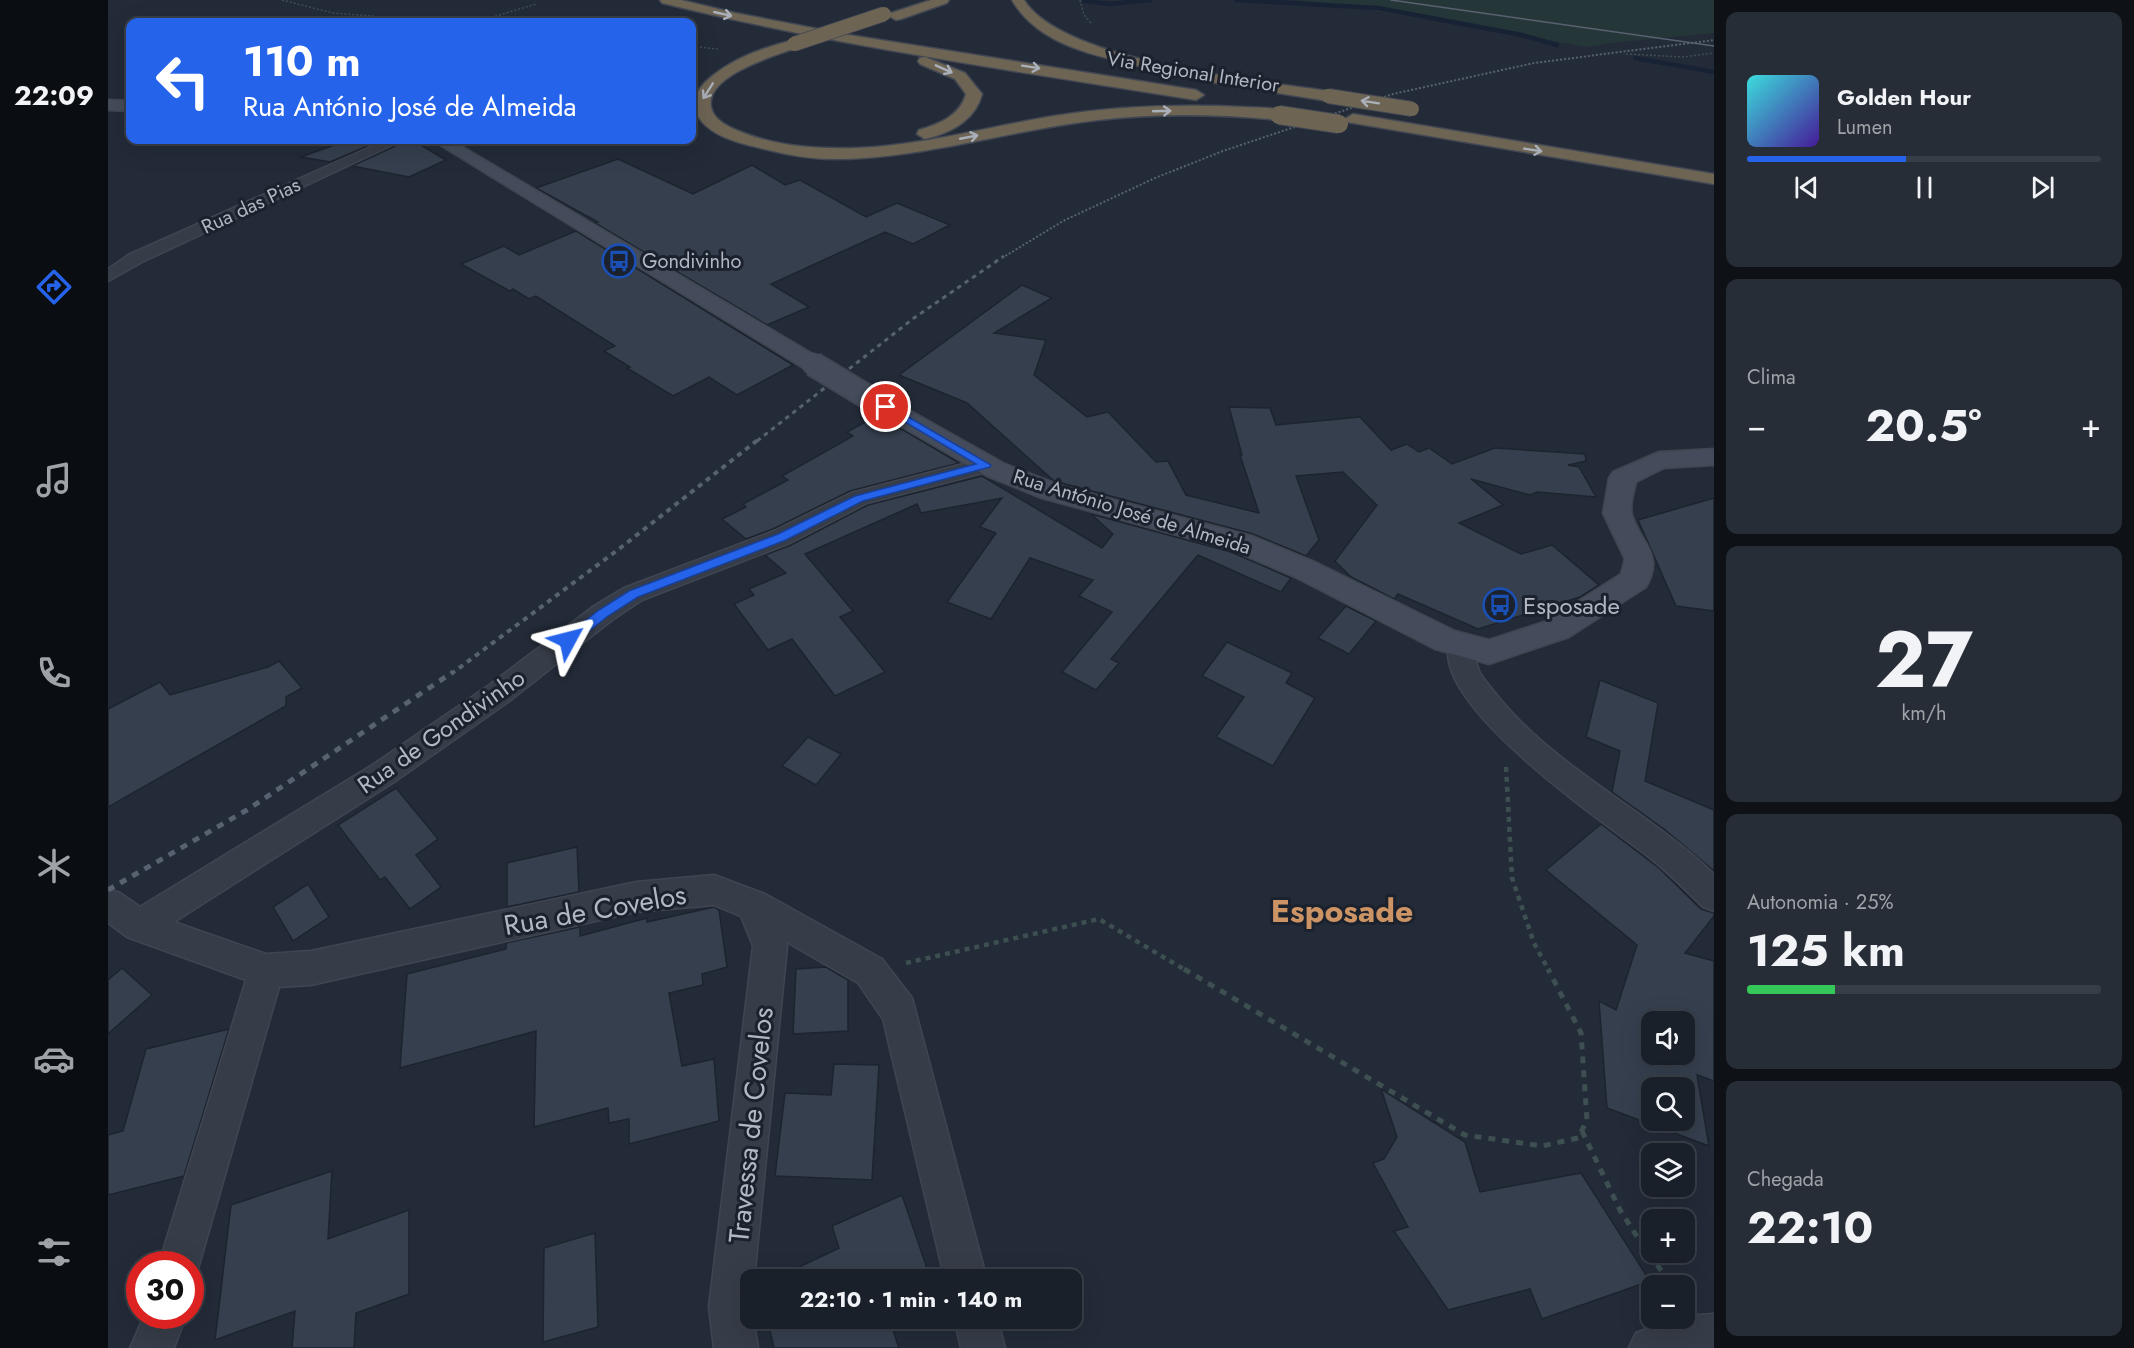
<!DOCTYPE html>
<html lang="pt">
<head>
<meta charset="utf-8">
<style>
  body { margin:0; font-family:Jost,sans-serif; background:#272d36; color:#f1f3f6; height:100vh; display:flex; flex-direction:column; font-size:22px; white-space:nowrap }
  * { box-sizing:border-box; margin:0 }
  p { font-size:20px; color:#9fa3a8 }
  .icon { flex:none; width:33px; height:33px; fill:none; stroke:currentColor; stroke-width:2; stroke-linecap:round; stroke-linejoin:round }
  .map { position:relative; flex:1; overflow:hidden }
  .panel { display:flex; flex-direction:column; gap:12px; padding:12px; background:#0e1217; width:420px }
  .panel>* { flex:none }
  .hud { position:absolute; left:18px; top:18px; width:570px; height:126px; border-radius:12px; box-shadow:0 6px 24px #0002,0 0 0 2px #383e47; background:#2563eb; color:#fff; overflow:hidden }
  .controls { position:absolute; left:1533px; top:1011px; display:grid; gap:12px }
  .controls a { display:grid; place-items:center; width:54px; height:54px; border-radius:12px; background:#1a202a; box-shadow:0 6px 24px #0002,0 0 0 2px #383e47; font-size:30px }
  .speed { position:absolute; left:18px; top:1251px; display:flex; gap:12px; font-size:30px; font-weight:700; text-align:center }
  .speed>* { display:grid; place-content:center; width:78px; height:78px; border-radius:50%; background:#1a202a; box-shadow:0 6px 24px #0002,0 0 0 2px #383e47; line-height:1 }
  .speed .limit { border:9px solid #d22; background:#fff; color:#111 }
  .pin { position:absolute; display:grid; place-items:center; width:51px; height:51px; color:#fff; margin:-26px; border:3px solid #fff; border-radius:50%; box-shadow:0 2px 6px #0007 }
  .me { position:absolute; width:66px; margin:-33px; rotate:52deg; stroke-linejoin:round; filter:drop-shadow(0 0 4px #0008) }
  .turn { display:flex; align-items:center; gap:21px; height:126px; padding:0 18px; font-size:27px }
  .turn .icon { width:78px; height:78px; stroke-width:2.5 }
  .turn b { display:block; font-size:42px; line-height:51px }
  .big { font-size:45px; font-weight:700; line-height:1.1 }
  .panel .widget { flex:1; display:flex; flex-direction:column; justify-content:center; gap:9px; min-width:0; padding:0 21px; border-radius:12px; background:#272d36 }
  .panel .dial { align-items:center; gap:0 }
  .dial b { font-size:78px; line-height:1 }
  .song { display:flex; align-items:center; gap:18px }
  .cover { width:72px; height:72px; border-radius:9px; background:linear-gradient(135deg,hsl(180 70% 55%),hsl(260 70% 35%)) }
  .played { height:6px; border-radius:3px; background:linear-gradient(90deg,#2563eb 45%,#383e47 45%) }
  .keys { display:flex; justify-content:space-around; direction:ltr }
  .heat { display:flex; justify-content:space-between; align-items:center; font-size:33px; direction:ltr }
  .charge { height:9px; border-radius:4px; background:linear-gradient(90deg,#34c759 25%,#383e47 0) }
  .trip { position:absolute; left:632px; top:1269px; width:342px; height:60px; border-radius:12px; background:#1a202a; box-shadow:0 6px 24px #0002,0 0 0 2px #383e47; font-weight:700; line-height:60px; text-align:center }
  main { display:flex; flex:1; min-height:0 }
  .dock { display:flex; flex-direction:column; width:108px; justify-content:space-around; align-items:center; background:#0a0d11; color:#9fa3a8 }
  .dock .icon { width:42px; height:42px }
  .dock .active { color:#2563eb }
  .dock b { font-size:27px; color:#f1f3f6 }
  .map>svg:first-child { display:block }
  .green { fill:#253639 }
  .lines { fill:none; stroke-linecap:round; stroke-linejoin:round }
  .stream { stroke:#172234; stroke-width:4.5 }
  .building { fill:#353f4e; stroke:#1d242f; stroke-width:1.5; fill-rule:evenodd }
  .street-casing { stroke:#3f4651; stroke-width:3 }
  .secondary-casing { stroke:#3f4651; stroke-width:3 }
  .highway-casing { stroke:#414853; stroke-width:3 }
  .path-far2 { stroke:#3d4f51; stroke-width:1.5; stroke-dasharray:2 2; stroke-linecap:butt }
  .path-far1 { stroke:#3d4f51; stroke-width:4.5; stroke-dasharray:5 5; stroke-linecap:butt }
  .path { stroke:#3d4f51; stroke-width:5; stroke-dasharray:7 7; stroke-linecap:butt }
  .street { fill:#363d48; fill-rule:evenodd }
  .secondary { fill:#444c5b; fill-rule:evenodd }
  .highway { fill:#6e6454; fill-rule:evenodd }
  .tram { stroke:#58616f; stroke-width:1.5 }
  .rail-far3 { stroke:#58616f; stroke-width:2; stroke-dasharray:2 2; stroke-linecap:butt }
  .rail-far2 { stroke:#58616f; stroke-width:3; stroke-dasharray:4.5 4.5; stroke-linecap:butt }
  .rail-far1 { stroke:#58616f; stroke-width:4; stroke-dasharray:5 5; stroke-linecap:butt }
  .rail { stroke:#58616f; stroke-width:5; stroke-dasharray:7 7; stroke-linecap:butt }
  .secondary-bridge-casing { stroke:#3f4651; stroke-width:26; stroke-linecap:butt }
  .highway-bridge-far1-casing { stroke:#414853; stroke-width:16; stroke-linecap:butt }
  .highway-bridge-casing { stroke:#414853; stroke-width:20; stroke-linecap:butt }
  .secondary-bridge { stroke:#444c5b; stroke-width:23 }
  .highway-bridge-far1 { stroke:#6e6454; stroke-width:14 }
  .highway-bridge { stroke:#6e6454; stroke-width:18 }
  .oneway { stroke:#aab0b9 }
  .route { fill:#2563eb; stroke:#184099; stroke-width:1.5 }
  .labels { text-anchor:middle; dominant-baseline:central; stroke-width:6; stroke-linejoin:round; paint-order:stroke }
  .far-street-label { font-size:20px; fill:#b1b8c4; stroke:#1b222d }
  .far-poi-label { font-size:20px; fill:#b1b8c4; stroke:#1b222d; text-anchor:start }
  .poi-label { font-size:24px; fill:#b1b8c4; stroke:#1b222d; text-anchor:start }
  .street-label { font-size:24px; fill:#b1b8c4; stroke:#1b222d }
  .near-street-label { font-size:28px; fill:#b1b8c4; stroke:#1b222d }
  .near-neighbourhood-label { font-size:32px; font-weight:bold; fill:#cc9464; stroke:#1b222d }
</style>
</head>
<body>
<main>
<nav class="dock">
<b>22:09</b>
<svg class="icon active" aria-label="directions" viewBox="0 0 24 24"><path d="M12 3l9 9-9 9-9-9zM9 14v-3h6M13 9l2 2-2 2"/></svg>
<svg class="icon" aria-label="music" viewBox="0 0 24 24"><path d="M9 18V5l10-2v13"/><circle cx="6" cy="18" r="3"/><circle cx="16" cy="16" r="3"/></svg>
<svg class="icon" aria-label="phone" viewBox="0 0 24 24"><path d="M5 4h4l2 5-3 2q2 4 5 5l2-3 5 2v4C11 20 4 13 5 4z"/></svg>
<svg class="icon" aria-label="climate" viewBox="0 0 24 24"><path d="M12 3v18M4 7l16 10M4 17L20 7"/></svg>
<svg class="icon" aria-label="car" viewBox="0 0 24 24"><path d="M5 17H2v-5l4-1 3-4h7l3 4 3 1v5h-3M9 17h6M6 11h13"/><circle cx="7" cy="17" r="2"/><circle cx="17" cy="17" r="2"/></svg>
<svg class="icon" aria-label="filters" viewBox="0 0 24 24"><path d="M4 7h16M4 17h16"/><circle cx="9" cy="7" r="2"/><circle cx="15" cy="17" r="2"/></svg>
</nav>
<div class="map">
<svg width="1606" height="1348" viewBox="0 0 1606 1348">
  <rect width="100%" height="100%" fill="#232b38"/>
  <polygon class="green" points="1189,0 1606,0 1606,33 1502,43 1480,47 1228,4"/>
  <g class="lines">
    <g class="stream">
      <polyline points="1128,0 1270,8 1414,35 1449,45"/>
      <polyline points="976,1 1003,4 1042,0"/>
      <polyline points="1527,58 1606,72"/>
    </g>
  </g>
  <g class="building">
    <polygon points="240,140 274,140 222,162 193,157"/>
    <polygon points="297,140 304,140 338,160 301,177 244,166 296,142"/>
    <polygon points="510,159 585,194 644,165 677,185 692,180 758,217 789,203 842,225 805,244 777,232 663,284 701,307 659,325 487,223 490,222 428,188"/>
    <polygon points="468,231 685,365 629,395 601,377 565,396 519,368 522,367 496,351 507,346 428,296 421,299 405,289 402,291 353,264 396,246 411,255"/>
    <polygon points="914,285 944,298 886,333 938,340 926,375 979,417 1000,412 1048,462 1060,461 1078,495 1151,513 1132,455 1134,455 1121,407 1162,408 1168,425 1252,417 1283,450 1299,444 1311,452 1321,448 1344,464 1387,448 1477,454 1478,461 1460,465 1471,467 1488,497 1429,492 1422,495 1363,479 1395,505 1351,523 1413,554 1444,545 1491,585 1472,597 1370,629 1290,594 1286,599 1243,577 1227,561 1269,505 1235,472 1188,476 1211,540 1198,556 1145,534 946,481 859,403 791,375"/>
    <polygon points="770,415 851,463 742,491 665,529 638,539 614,519 638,507 635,504 680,480 674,476 745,436 739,432"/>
    <polygon points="874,476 994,548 1005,534 983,514 1123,552 1183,578 1173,592 1090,555 1003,659 1011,663 988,690 954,672 1004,612 971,596 985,580 922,558 883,619 839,602 888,533 872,527 894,498 813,513 809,504 697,554 745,611 732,617 777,672 727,696 684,639 660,650 626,604 646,595 641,589 678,573 657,555 683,545 760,505"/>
    <polygon points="1606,498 1606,611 1568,606 1530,520"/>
    <polygon points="1238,606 1268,621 1241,654 1210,638"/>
    <polygon points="1119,642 1184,673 1178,683 1207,698 1165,766 1108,737 1136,697 1094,676"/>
    <polygon points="171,661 194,688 178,697 178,706 0,807 0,709 52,682 62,695 160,667"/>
    <polygon points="1492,680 1550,703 1537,781 1606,810 1606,871 1556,829 1504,792 1512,751 1478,737"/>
    <polygon points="700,737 733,754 708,785 674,766"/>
    <polygon points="288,788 330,839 308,855 333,887 302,909 277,877 272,880 230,825"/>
    <path d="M 1493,824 L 1551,868 L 1593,909 L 1606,913 L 1606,916 L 1577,953 L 1606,961 L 1606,1081 L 1589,1075 L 1601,1146 L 1499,1108 L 1491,1001 L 1508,1010 L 1529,945 L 1438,870 ZM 1544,1022 L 1576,1022 L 1576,1054 L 1544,1054 ZM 1544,1088 L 1576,1088 L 1576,1120 L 1544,1120 Z"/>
    <polygon points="469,847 471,892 399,907 399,863"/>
    <polygon points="200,884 221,917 185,941 165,907"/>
    <polygon points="606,907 611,910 619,967 594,974 595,985 561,993 574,1066 606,1059 611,1121 521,1144 521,1119 501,1123 500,1108 426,1127 428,1031 292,1068 299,974 398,949 398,943 472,927 472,936 539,918 539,922"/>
    <polygon points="718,967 740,980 740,1031 685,1034 688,969"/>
    <polygon points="14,968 44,995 0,1034 0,980"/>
    <polygon points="121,1029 76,1176 0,1195 0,1135 15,1131 38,1049"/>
    <polygon points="726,1064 771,1065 764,1180 667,1176 677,1093 723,1095"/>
    <polygon points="1273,1089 1357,1142 1372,1192 1473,1173 1542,1281 1434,1319 1422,1289 1340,1310 1286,1231 1300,1227 1265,1163 1276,1159 1289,1137"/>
    <polygon points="224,1171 220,1239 301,1210 301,1294 248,1313 246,1348 184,1348 187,1311 107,1340 123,1205"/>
    <polygon points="794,1195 823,1280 664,1280 731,1248 724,1226"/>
    <polygon points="487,1233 490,1327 435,1342 436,1248"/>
    <polygon points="659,1318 781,1318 791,1348 666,1348"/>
  </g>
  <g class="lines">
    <defs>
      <g id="street">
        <polygon points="278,140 295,140 34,262 0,281 0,269 22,254"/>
        <polygon points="878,458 886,460 889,465 886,470 759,503 682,543 534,600 504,620 400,702 286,782 66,922 158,954 203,951 528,882 606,875 657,894 774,959 804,998 879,1280 837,1280 775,1019 750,983 677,941 679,946 646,1280 642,1280 642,1318 645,1318 650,1348 606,1348 601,1307 645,946 633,916 606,905 528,912 203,985 171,987 87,1279 82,1280 82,1264 51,1264 138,980 19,937 0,923 0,889 12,893 32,907 266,764 380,686 486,606 516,588 666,531 743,493"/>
        <path d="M 1353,635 L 1362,638 C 1368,649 1366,662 1372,673 C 1379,684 1389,695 1397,705 C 1457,773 1541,812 1606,874 L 1606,911 L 1595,907 C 1576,888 1558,870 1537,854 C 1497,823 1311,697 1344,638 Z"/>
        <polygon points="1606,1314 1606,1348 1521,1348 1528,1333 1569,1318 1576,1318 1577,1316"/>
        <polygon points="36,1316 78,1316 66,1348 22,1348"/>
        <polygon points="846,1318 889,1318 897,1348 853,1348"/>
      </g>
      <g id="secondary">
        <polygon points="0,100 22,101 22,111 0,110"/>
        <polygon points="324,140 343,140 713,359 717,364 713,369 705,371 697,369"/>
        <path d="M 758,389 L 767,391 L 897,464 L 954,486 L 1144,536 L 1209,563 L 1347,631 L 1381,640 L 1439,621 L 1513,574 L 1517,559 L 1495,513 L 1501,478 L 1505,472 L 1551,452 L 1606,449 L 1606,465 L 1556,468 L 1528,482 C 1526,491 1521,506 1524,515 C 1533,544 1557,554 1538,587 L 1461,637 L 1381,664 L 1327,649 L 1187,577 L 1124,550 L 934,498 L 879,476 L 749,401 L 746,396 L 749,391 Z"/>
      </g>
      <g id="highway">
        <path d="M 552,0 L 573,0 L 627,13 L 741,35 L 1088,90 L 1096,95 L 1088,100 C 909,71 729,46 554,3 Z"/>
        <polygon points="823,0 841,0 839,3 793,19 788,20 781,16 783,13"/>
        <path d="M 904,0 L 916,0 C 954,61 1150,81 1220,91 L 1228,96 L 1220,101 L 1059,75 C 1056,75 1054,73 1051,71 C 1043,67 1029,66 1019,63 C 976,53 928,41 904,0 Z"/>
        <path d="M 686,40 L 691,41 L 693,44 L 691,47 C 669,55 597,75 603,107 C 606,121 621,127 633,132 C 675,149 723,150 767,147 C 827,142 886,126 946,116 C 1008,106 1072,104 1136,107 C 1147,108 1172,106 1179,115 L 1171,120 C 1111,114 1050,113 990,120 C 901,130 814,159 725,159 C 695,159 668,152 640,145 C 620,140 591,130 587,107 C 585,92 599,79 611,71 C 632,56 661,46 686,40 Z"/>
        <path d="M 817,57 L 857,73 L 874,94 C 867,121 842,133 817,139 L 809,134 L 811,130 C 831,124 852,116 858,94 L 847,79 L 812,64 L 810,61 L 812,58 Z"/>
        <polygon points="1245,114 1606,174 1606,184 1239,122 1237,119"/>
      </g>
    </defs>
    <use href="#street" class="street-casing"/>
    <use href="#secondary" class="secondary-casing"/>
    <use href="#highway" class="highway-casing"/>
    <g class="path-far2">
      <polyline points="174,0 224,13 264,16 290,22"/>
      <polyline points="972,0 976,15 983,23"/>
      <polyline points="368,22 428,4"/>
      <polyline points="584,46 609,49 610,52"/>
      <polyline points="1518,54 1575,57 1606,53"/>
    </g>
    <g class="path-far1">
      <polyline points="1398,767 1404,878 1426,943 1441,971"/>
      <polyline points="798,963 991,919 1079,971"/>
    </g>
    <g class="path">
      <polyline points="1076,969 1357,1135 1434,1146 1470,1138 1479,1120 1473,1033 1440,969"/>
      <polyline points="1474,1131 1512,1210 1537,1249 1565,1286"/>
    </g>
    <use href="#street" class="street"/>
    <use href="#secondary" class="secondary"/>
    <use href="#highway" class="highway"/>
    <polyline class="tram" points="1283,0 1606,46"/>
    <polyline class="rail-far3" points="894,258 955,221 1047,178 1115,151 1285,94 1426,63 1606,40"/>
    <polyline class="rail-far2" points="649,441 806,318 896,256"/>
    <polyline class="rail-far1" points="343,674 511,549 651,439"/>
    <polyline class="rail" points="0,890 139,810 345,672"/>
    <defs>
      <polyline id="secondary-bridge" points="705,364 758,396"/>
      <g id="highway-bridge-far1">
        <polyline points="686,44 776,14"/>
        <polyline points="1220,96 1304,109"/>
      </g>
      <polyline id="highway-bridge" points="1171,115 1231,124"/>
    </defs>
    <use href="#secondary-bridge" class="secondary-bridge-casing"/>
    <use href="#highway-bridge-far1" class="highway-bridge-far1-casing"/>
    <use href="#highway-bridge" class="highway-bridge-casing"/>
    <use href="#secondary-bridge" class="secondary-bridge"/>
    <use href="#highway-bridge-far1" class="highway-bridge-far1"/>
    <use href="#highway-bridge" class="highway-bridge"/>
  </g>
  <defs><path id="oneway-shaft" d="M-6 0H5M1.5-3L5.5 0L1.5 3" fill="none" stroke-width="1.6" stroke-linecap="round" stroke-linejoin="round" transform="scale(1.5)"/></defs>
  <g class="oneway">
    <use href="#oneway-shaft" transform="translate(615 14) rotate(13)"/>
    <use href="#oneway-shaft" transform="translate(923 67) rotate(9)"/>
    <use href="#oneway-shaft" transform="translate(836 69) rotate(24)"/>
    <use href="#oneway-shaft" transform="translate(600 91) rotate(122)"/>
    <use href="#oneway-shaft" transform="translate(1262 102) rotate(-171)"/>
    <use href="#oneway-shaft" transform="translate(1054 111) rotate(-2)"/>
    <use href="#oneway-shaft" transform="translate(861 137) rotate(-11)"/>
    <use href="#oneway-shaft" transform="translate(1425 150) rotate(9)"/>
  </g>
  <polygon class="route" points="778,404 883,465 882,467 755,501 678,540 530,597 500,616 465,644 456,644 454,640 456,637 491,610 521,591 670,534 747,496 868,464 775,409 773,407"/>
  <defs>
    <symbol id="bus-ring" viewBox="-11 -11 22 22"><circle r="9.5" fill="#1b222d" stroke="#1a4fb4" stroke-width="1.5"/><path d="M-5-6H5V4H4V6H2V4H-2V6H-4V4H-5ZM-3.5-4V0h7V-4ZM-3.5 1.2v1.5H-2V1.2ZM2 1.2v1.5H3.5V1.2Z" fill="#1a4fb4"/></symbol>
  </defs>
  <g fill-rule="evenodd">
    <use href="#bus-ring" x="492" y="242" width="38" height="38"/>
    <use href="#bus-ring" x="1373" y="586" width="38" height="38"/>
  </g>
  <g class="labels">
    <g class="far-street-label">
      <text transform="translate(1085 72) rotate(9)">Via Regional Interior</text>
      <text transform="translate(143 206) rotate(-25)">Rua das Pias</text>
      <text transform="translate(1024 512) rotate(17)">Rua António José de Almeida</text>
    </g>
    <g class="far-poi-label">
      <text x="534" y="261">Gondivinho</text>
    </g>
    <g class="poi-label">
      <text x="1415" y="605">Esposade</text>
    </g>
    <g class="street-label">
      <text transform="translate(333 731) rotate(-35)">Rua de Gondivinho</text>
    </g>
    <g class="near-street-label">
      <text transform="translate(487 910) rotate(-10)">Rua de Covelos</text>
      <text transform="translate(643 1125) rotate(-84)">Travessa de Covelos</text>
    </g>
    <g class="near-neighbourhood-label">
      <text x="1234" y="911">Esposade</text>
    </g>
  </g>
</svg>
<div class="controls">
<a><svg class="icon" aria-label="sound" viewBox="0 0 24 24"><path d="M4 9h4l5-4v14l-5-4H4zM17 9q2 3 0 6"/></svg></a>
<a><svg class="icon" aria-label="search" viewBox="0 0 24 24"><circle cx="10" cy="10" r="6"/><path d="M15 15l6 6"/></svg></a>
<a><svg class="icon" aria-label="layers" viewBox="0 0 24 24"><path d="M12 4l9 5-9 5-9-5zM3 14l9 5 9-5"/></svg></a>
<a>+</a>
<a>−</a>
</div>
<div class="speed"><div class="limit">30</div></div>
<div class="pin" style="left:778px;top:407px;background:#d93025"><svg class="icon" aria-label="arrive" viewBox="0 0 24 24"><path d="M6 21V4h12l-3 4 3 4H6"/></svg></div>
<svg class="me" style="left:460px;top:640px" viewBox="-20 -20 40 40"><path d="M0-17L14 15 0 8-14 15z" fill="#2563eb" stroke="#fff" stroke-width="4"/></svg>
<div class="trip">22:10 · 1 min · 140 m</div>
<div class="hud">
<div class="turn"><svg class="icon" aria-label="left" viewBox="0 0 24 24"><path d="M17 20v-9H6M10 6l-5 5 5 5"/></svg><div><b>110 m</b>Rua António José de Almeida</div></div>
</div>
</div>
<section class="panel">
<div class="widget">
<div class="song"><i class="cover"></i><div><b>Golden Hour</b><p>Lumen</p></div></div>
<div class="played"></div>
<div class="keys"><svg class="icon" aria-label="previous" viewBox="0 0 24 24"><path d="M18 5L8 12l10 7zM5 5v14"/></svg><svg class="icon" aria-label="pause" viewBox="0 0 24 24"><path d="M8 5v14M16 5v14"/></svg><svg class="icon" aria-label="next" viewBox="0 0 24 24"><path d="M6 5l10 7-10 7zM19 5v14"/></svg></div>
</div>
<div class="widget"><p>Clima</p>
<div class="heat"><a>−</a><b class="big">20.5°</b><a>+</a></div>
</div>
<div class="widget dial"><b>27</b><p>km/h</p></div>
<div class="widget"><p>Autonomia · 25%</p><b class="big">125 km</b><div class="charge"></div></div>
<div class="widget"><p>Chegada</p><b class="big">22:10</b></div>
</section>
</main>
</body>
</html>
